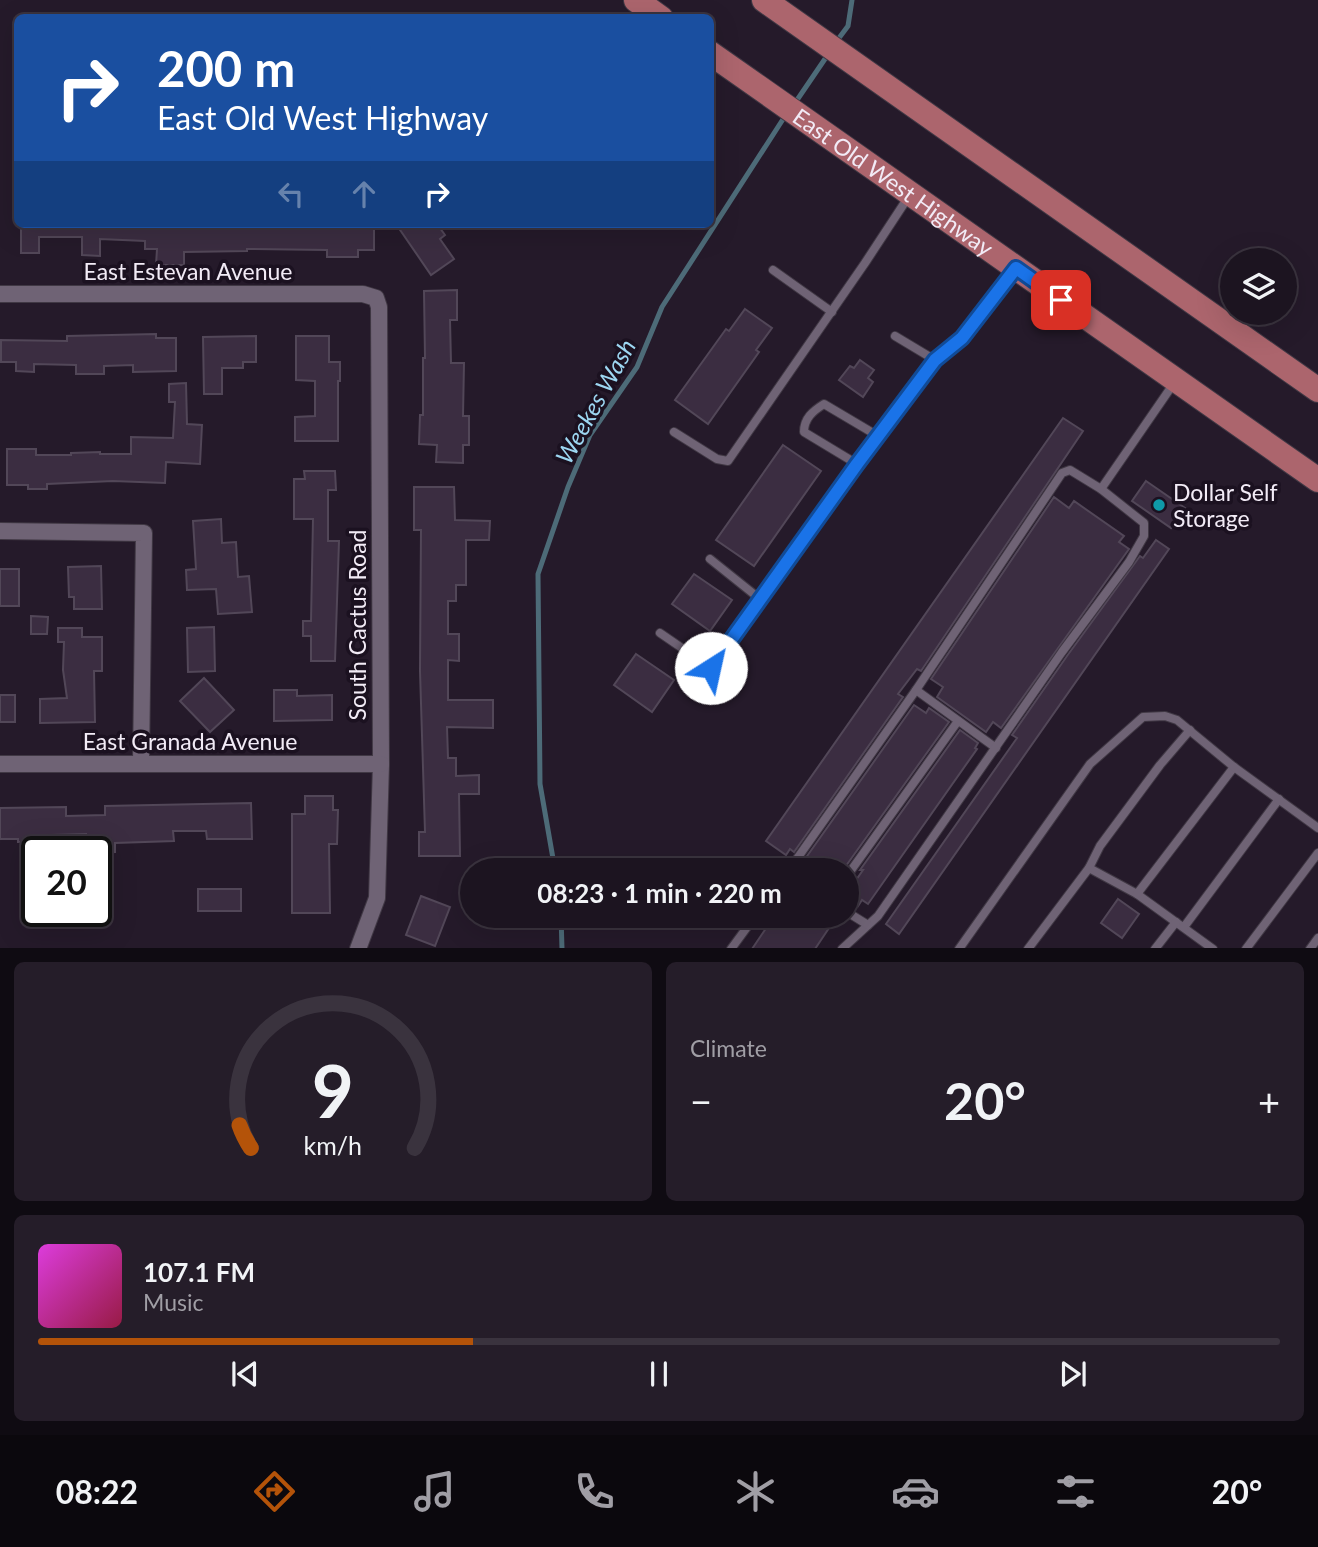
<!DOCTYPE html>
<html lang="en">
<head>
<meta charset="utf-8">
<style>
  body { margin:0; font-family:Lato,sans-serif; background:#251d29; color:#f1f3f6; height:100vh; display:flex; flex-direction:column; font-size:26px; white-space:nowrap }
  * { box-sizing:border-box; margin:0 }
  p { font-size:23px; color:#a09ea5 }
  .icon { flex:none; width:38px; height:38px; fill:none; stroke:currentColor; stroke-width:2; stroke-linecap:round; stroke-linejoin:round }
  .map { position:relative; height:948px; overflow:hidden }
  .drawer { display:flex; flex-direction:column; gap:14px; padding:14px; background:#0f0b12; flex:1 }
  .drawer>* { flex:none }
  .banner { position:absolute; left:14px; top:14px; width:700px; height:214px; border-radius:10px; box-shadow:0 7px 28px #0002,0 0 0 2px #3a333e; background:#1a4fa0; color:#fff; overflow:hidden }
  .fabs { position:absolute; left:1220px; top:248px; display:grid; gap:14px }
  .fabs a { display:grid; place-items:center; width:77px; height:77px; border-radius:50%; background:#1c1420; box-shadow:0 7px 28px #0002,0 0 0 2px #3a333e; font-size:35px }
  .speed { position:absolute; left:21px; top:836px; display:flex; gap:14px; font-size:35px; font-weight:700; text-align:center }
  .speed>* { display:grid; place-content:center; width:91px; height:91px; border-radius:50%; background:#1c1420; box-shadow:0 7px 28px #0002,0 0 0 2px #3a333e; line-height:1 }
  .speed .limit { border:4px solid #111; border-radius:10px; background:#fff; color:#111 }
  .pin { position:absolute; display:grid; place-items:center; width:60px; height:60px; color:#fff; margin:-30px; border-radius:14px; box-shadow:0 4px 10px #0006 }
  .me { position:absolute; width:77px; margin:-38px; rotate:35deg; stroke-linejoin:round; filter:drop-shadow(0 0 5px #0008) }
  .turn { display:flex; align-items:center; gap:24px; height:147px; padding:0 28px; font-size:32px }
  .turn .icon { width:91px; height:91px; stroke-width:2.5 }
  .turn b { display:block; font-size:49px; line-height:60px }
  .lanes { display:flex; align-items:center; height:66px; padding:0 28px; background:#0003; justify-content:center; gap:35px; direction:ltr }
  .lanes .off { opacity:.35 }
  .big { font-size:52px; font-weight:700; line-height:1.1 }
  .drawer .card { flex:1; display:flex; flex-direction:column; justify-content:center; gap:10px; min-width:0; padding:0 24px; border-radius:10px; background:#251d29 }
  .drawer .dial { align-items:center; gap:0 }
  .dial svg { height:182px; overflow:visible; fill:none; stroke:#3a333e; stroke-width:7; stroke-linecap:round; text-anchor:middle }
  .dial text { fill:#f1f3f6; stroke:none }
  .song { display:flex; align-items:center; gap:21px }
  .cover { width:84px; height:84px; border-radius:10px; background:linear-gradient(135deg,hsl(300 70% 55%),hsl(340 70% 35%)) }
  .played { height:7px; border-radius:4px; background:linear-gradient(90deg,#b45309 35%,#3a333e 35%) }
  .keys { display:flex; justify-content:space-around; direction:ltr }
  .heat { display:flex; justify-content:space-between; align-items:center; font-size:38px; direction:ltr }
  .drawer .tiles { flex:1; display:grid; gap:14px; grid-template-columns:1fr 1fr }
  .card:last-child { grid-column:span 2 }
  .trip { position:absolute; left:460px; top:858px; width:399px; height:70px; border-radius:35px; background:#1c1420; box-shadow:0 7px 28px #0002,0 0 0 2px #3a333e; font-weight:700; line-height:70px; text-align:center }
  .menu { display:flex; height:112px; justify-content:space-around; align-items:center; background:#0b080d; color:#a09ea5 }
  .menu .icon { width:49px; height:49px }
  .menu .selected { color:#b45309 }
  .menu b { font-size:32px; color:#f1f3f6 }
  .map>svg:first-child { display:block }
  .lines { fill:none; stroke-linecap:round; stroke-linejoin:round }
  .stream { stroke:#4d6b78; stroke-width:5 }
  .building { fill:#3b2d41; stroke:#524758; stroke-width:2 }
  .lane-casing { stroke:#403844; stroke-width:10 }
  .street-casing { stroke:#403844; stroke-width:18 }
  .primary-casing { stroke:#403844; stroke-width:26 }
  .lane { stroke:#6f6375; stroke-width:8 }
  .street { stroke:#6f6375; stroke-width:16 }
  .primary { stroke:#ac656d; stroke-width:24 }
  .route-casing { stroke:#114b97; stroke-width:18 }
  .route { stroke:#1a73e8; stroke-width:12 }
  .culture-dot { fill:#0f9aa8; stroke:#1b1120; stroke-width:2.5 }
  .labels { text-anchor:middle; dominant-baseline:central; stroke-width:7; stroke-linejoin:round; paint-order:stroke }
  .street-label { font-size:23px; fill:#f2ebf6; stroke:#1b1120 }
  .poi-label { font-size:23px; fill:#f2ebf6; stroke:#1b1120; text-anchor:start }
  .water-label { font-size:24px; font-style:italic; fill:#9dd7f2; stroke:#1b1120 }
</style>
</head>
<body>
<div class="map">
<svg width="1318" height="949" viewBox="0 0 1318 949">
  <rect width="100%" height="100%" fill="#251a2a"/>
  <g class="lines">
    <g class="stream">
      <polyline points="836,42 848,26 852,0"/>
      <polyline points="795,103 829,53"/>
      <polyline points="555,870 540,784 538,574 568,487 590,435 637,367 662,307 787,113"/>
      <polyline points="561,915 562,949"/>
    </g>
  </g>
  <g class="building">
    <polygon points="21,224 374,224 374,250 358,250 358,257 327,257 327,250 247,249 247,251 184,252 184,265 156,265 157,249 145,249 145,241 100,239 100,256 82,255 82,237 39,237 39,253 21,253"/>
    <polygon points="396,224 437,224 445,235 440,239 454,259 431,275"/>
    <polygon points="457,290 457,320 450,320 451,363 464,363 463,416 469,416 469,445 463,445 463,463 436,462 437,445 419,444 420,415 423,415 423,358 425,358 424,291"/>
    <polygon points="745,309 772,328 756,350 759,352 708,424 675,400 726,329 729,331"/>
    <polygon points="156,334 156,338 176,338 176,371 133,372 133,365 104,366 104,374 76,374 76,365 34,364 34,372 16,371 16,362 1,362 1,340 67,341 67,336"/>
    <polygon points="256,336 256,362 243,362 243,368 222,368 222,394 204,394 203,337"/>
    <polygon points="296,336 329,336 329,362 340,362 340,381 338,381 338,441 295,441 295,417 315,416 315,381 296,380"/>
    <polygon points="860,360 874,370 868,378 873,382 863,397 839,380 850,366 854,368"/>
    <polygon points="186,383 187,424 202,425 200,464 166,462 165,483 113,481 47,484 47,489 28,489 28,485 7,485 7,449 36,449 36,455 71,455 71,453 100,452 100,454 131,454 131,437 173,438 175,402 169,402 169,384"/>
    <polygon points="1063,418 1083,431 921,671 917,669 898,694 903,697 794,852 790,849 786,855 766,841"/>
    <polygon points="783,445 821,471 754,566 716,540"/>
    <polygon points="304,471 335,471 336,490 328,490 328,541 339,541 335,661 311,661 311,636 303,636 303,621 311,621 313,519 294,519 294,479 305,479"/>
    <polygon points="1146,481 1185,508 1171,528 1132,501"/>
    <polygon points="414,487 454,487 455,520 490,521 489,540 466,540 466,585 456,585 456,601 448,601 448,634 459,634 459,661 448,660 448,700 493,700 493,728 447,727 448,758 456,758 456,776 479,775 479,794 459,794 460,856 419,856 419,832 425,832 420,671 421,530 414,530"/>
    <polygon points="1054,497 1069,508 1074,501 1124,536 1119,542 1129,549 1001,728 993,722 986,732 937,697 943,687 931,679"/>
    <polygon points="221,519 222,543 236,542 238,577 249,576 252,612 218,614 216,589 187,590 186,570 196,569 193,521"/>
    <polygon points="1156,540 1169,549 899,934 886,924 1017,738 1012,735 1067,656 1140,556 1143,558"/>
    <polygon points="101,566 102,609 74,609 74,597 69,597 68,567"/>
    <rect x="0" y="569" width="19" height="37"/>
    <polygon points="694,574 732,600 710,631 672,604"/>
    <polygon points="31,616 48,617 47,634 31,634"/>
    <polygon points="214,627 215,671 188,672 187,628"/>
    <polygon points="58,628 82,628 82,637 102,637 102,671 94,671 95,722 40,723 40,699 67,698 63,670 64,642 58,642"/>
    <polygon points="636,654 674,680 652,712 614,685"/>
    <polygon points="204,678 234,710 210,732 180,701"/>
    <polygon points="274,690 297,690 297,696 332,695 332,720 274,721"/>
    <rect x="0" y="695" width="15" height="27"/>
    <polygon points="914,705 926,713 929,708 949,722 843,870 821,870 805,859"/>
    <polygon points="960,730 978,743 975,748 977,749 868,904 862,900 858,906 847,898 847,893 863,870 860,870"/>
    <polygon points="305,796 333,796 333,810 338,810 337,844 329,844 330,913 292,913 292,814 305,814"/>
    <polygon points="251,803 252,839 207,839 206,831 173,831 174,841 115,843 115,852 96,853 96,844 86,844 86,834 52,835 52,841 18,842 18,839 0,839 0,808 66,807 66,816 105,815 105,806"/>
    <rect x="198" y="889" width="43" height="22"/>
    <polygon points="421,896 450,907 435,946 406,935"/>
    <polygon points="1118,899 1139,914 1122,938 1101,923"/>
    <polygon points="775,915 823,915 833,922 815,949 752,949"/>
  </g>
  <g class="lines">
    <defs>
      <g id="lane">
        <polyline points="773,270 832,312"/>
        <polyline points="895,336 935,360"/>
        <polyline points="674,432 717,459 728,461 865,263 909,196"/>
        <path d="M 857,464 L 804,432 C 804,418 813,411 824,404 L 878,436"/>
        <polyline points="1101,489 1174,383"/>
        <polyline points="710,559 760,599"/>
        <polyline points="660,633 711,668 857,464 935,360 962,338 1014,270"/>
        <polyline points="916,690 996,748"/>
        <polyline points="1089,868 1137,894 1213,949"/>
        <polyline points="789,870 916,690 1062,473 1070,470 1101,489 1144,523 1144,536 1129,562 1062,652 878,916 842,949"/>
        <polyline points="847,876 958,721"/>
        <polyline points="1137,894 1234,767"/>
        <polyline points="847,912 868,925"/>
        <polyline points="1184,927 1279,799"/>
        <polyline points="731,949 756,915"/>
        <polyline points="959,949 1090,764 1143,717 1165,716 1177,720 1234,767 1318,828"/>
        <polyline points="1028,949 1089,868 1100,846 1160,765 1190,730"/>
        <polyline points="1155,949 1176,922"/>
        <polyline points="1246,949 1318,853"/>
        <polyline points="1310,949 1318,938"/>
      </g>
      <g id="street">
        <polyline points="0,294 363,294 376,298 379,307 381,764 377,898 358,949"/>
        <polyline points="0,531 144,533 141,762"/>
        <polyline points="0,764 381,764"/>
      </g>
      <g id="primary">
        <polyline points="636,0 661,18"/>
        <polyline points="764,0 1318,390"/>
        <path id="s1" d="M 710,53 L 1318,480"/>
      </g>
    </defs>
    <use href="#lane" class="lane-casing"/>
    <use href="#street" class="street-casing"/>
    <use href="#primary" class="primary-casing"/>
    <use href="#lane" class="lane"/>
    <use href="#street" class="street"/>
    <use href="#primary" class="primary"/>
  </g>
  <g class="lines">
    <defs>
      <polyline id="route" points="711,668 857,464 935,360 962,338 1016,268 1061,300"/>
    </defs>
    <use href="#route" class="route-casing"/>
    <use href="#route" class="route"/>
  </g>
  <circle class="culture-dot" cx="1159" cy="505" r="7"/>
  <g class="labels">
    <g class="street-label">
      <text stroke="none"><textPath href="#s1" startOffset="224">East Old West Highway</textPath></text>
      <text x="188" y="271">East Estevan Avenue</text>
      <text transform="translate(357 625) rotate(-90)">South Cactus Road</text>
      <text x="190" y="741">East Granada Avenue</text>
    </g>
    <g class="poi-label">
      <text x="1173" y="492">Dollar Self<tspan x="1173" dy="26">Storage</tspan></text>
    </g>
    <g class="water-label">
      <text transform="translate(595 401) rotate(-61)">Weekes Wash</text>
    </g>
  </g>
</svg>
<div class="fabs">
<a><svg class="icon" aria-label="layers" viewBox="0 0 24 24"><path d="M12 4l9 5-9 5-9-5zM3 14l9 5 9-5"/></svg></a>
</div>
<div class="speed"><div class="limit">20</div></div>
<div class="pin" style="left:1061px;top:300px;background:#d93025"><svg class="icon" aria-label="arrive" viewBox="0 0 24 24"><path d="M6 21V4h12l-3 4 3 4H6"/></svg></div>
<svg class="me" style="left:711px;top:668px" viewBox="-20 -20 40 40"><circle r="19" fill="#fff"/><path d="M0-13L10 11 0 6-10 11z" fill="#1a73e8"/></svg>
<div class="trip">08:23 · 1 min · 220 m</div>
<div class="banner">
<div class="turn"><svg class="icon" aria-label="right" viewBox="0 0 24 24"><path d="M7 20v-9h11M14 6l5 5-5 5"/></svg><div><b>200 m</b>East Old West Highway</div></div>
<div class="lanes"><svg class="icon off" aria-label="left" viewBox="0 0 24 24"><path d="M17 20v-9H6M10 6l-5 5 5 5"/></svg><svg class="icon off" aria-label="ahead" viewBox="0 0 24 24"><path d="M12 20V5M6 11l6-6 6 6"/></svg><svg class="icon" aria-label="right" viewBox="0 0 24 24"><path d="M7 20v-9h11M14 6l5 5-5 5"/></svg></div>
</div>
</div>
<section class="drawer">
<div class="tiles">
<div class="card dial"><svg viewBox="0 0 100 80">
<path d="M14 69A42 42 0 1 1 86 69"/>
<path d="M14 69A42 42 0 0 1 9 59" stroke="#b45309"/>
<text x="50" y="56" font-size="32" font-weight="700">9</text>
<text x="50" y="72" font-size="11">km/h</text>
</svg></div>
<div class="card"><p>Climate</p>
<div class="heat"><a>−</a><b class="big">20°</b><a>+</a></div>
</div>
<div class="card">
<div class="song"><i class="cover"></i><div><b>107.1 FM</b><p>Music</p></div></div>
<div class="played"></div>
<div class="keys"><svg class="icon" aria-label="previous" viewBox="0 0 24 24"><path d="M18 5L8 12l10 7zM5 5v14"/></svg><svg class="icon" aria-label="pause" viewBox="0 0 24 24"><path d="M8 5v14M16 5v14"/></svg><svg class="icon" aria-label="next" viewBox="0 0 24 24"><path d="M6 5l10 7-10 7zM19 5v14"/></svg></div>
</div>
</div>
</section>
<nav class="menu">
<b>08:22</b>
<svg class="icon selected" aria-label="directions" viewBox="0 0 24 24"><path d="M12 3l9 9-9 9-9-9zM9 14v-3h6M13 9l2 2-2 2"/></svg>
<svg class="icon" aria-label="music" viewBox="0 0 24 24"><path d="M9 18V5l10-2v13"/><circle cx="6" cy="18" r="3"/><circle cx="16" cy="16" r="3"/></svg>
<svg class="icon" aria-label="phone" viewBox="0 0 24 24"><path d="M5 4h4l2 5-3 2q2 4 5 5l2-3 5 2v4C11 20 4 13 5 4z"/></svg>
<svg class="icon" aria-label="climate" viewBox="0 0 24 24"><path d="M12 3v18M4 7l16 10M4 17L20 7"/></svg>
<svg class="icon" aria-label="car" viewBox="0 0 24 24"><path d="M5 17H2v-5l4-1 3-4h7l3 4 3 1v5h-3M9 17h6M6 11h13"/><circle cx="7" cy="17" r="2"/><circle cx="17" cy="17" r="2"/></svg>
<svg class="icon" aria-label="filters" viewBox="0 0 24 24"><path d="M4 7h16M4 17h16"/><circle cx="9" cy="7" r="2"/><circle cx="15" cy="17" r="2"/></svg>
<b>20°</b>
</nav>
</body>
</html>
